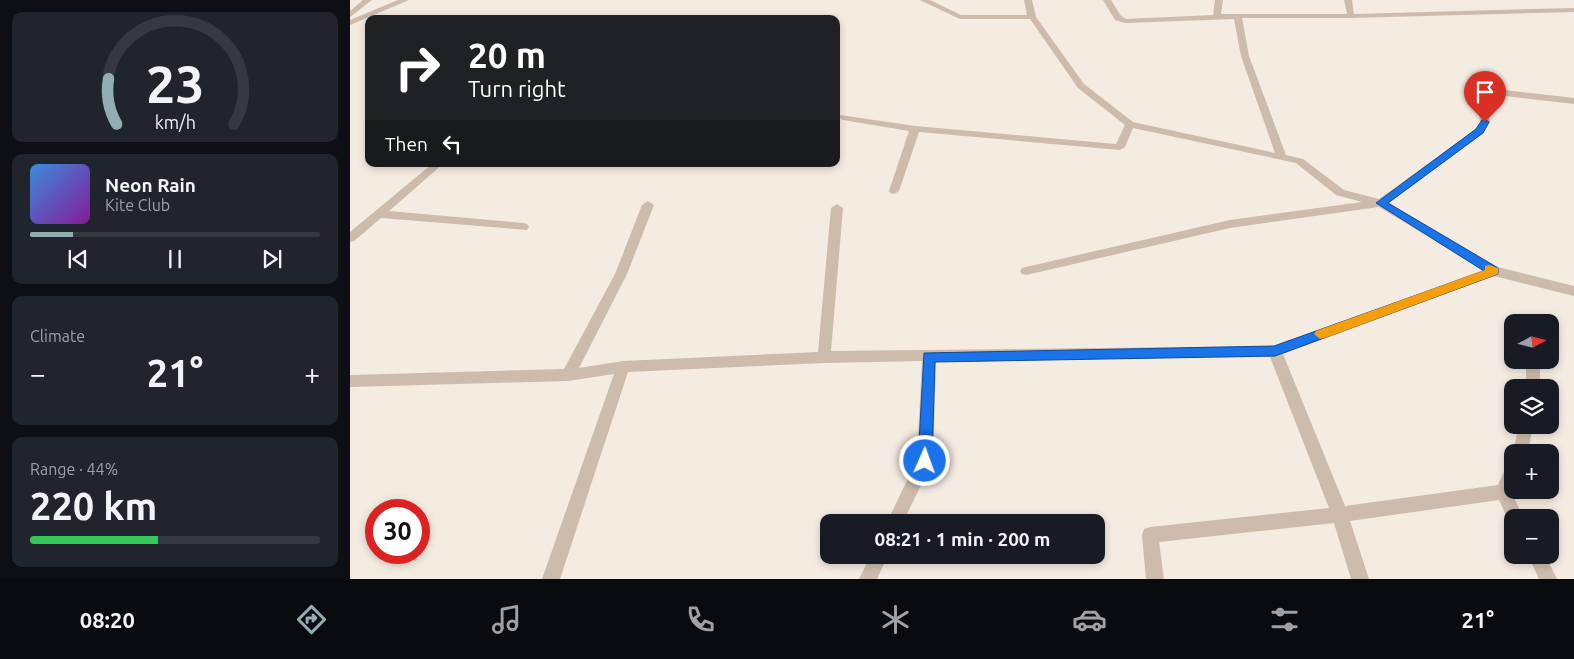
<!DOCTYPE html>
<html lang="en">
<head>
<meta charset="utf-8">
<style>
  body { margin:0; font-family:Ubuntu,sans-serif; background:#20242c; color:#f1f3f6; height:100vh; display:flex; flex-direction:column; font-size:19px; white-space:nowrap }
  * { box-sizing:border-box; margin:0 }
  p { font-size:16px; color:#9ea1a6 }
  .icon { flex:none; width:28px; height:28px; fill:none; stroke:currentColor; stroke-width:2; stroke-linecap:round; stroke-linejoin:round }
  .map { position:relative; flex:1; overflow:hidden }
  .panel { display:flex; flex-direction:column; gap:12px; padding:12px; background:#0d0f14; width:350px }
  .panel>* { flex:none }
  .top-card { position:absolute; left:15px; top:15px; width:475px; height:152px; border-radius:10px; box-shadow:0 2px 8px #0003; background:#202124; color:#fff; overflow:hidden }
  .needle { width:32px; rotate:83deg }
  .controls { position:absolute; left:1154px; top:314px; display:grid; gap:10px }
  .controls a { display:grid; place-items:center; width:55px; height:55px; border-radius:10px; background:#171b24; box-shadow:0 2px 8px #0003; font-size:25px }
  .speed { position:absolute; left:15px; top:499px; display:flex; gap:10px; font-size:25px; font-weight:700; text-align:center }
  .speed>* { display:grid; place-content:center; width:65px; height:65px; border-radius:50%; background:#171b24; box-shadow:0 2px 8px #0003; line-height:1 }
  .speed .limit { border:8px solid #d22; background:#fff; color:#111 }
  .pin { position:absolute; display:grid; place-items:center; width:42px; height:42px; color:#fff; margin:-51px -21px; border-radius:50% 50% 50% 0; rotate:-45deg; box-shadow:0 0 5px #0007 }
  .pin .icon { rotate:45deg }
  .me { position:absolute; width:55px; margin:-28px; rotate:2deg; stroke-linejoin:round; filter:drop-shadow(0 0 4px #0008) }
  .turn { display:flex; align-items:center; gap:18px; height:105px; padding:0 20px; font-size:22px }
  .turn .icon { width:65px; height:65px; stroke-width:2.5 }
  .turn b { display:block; font-size:35px; line-height:42px }
  .then { display:flex; align-items:center; height:48px; padding:0 20px; background:#0003; gap:10px; font-size:19px }
  .big { font-size:38px; font-weight:700; line-height:1.1 }
  .panel .widget { flex:1; display:flex; flex-direction:column; justify-content:center; gap:8px; min-width:0; padding:0 18px; border-radius:10px; background:#20242c }
  .panel .dial { align-items:center; gap:0 }
  .dial svg { height:130px; overflow:visible; fill:none; stroke:#363941; stroke-width:7; stroke-linecap:round; text-anchor:middle }
  .dial text { fill:#f1f3f6; stroke:none }
  .song { display:flex; align-items:center; gap:15px }
  .cover { width:60px; height:60px; border-radius:8px; background:linear-gradient(135deg,hsl(210 70% 55%),hsl(290 70% 35%)) }
  .played { height:5px; border-radius:2px; background:linear-gradient(90deg,#92aeb2 15%,#363941 15%) }
  .keys { display:flex; justify-content:space-around; direction:ltr }
  .heat { display:flex; justify-content:space-between; align-items:center; font-size:28px; direction:ltr }
  .charge { height:8px; border-radius:4px; background:linear-gradient(90deg,#34c759 44%,#363941 0) }
  .trip { position:absolute; left:470px; top:514px; width:285px; height:50px; border-radius:10px; background:#171b24; box-shadow:0 2px 8px #0003; font-weight:700; line-height:50px; text-align:center }
  .tab-bar { display:flex; height:80px; justify-content:space-around; align-items:center; background:#090b0e; color:#9ea1a6 }
  .tab-bar .icon { width:35px; height:35px }
  .tab-bar .current { color:#92aeb2 }
  .tab-bar b { font-size:22px; color:#f1f3f6 }
  main { display:flex; flex:1; min-height:0 }
  .map>svg:first-child { display:block }
  .lines { fill:none; stroke-linecap:round; stroke-linejoin:round }
  .minor { fill:#cdbbac; fill-rule:evenodd }
  .route { fill:#1a73e8; stroke:#114b97 }
  .slow { fill:#f59e0b }
</style>
</head>
<body>
<main>
<section class="panel">
<div class="widget dial"><svg viewBox="0 0 100 80">
<path d="M14 69A42 42 0 1 1 86 69"/>
<path d="M14 69A42 42 0 0 1 9 41" stroke="#92aeb2"/>
<text x="50" y="56" font-size="32" font-weight="700">23</text>
<text x="50" y="72" font-size="11">km/h</text>
</svg></div>
<div class="widget">
<div class="song"><i class="cover"></i><div><b>Neon Rain</b><p>Kite Club</p></div></div>
<div class="played"></div>
<div class="keys"><svg class="icon" aria-label="previous" viewBox="0 0 24 24"><path d="M18 5L8 12l10 7zM5 5v14"/></svg><svg class="icon" aria-label="pause" viewBox="0 0 24 24"><path d="M8 5v14M16 5v14"/></svg><svg class="icon" aria-label="next" viewBox="0 0 24 24"><path d="M6 5l10 7-10 7zM19 5v14"/></svg></div>
</div>
<div class="widget"><p>Climate</p>
<div class="heat"><a>−</a><b class="big">21°</b><a>+</a></div>
</div>
<div class="widget"><p>Range · 44%</p><b class="big">220 km</b><div class="charge"></div></div>
</section>
<div class="map">
<svg width="1224" height="579" viewBox="0 0 1224 579">
  <rect width="100%" height="100%" fill="#f4ebe1"/>
  <g class="lines">
    <g class="minor">
      <polygon points="13,0 22,0 0,17 0,11"/>
      <polygon points="48,0 59,0 0,25 0,20"/>
      <polygon points="570,0 580,0 611,15 677,15 674,0 682,0 686,17 734,84 783,122 925,153 891,56 884,19 775,23 765,20 753,0 761,0 771,16 776,19 863,15 865,0 873,0 871,14 997,14 994,0 1002,0 1004,14 1224,8 1224,12 1001,18 892,18 899,56 936,155 953,159 994,190 1029,199 1126,129 1130,122 1128,96 1155,90 1224,98 1224,104 1155,96 1136,100 1140,122 1133,133 1039,203 1148,267 1224,286 1224,296 1144,276 933,354 995,506 1148,485 1156,467 1162,465 1161,492 1174,518 1162,518 1162,525 1160,524 1149,500 1000,521 1019,579 1001,579 984,523 809,542 814,579 796,579 792,535 794,529 800,527 979,508 920,357 586,361 583,461 553,522 537,522 567,460 572,361 474,363 278,372 210,579 192,579 264,374 218,381 0,387 0,375 214,369 265,274 292,205 298,201 304,205 277,274 229,368 273,361 468,352 481,208 487,204 493,208 481,351 925,346 1133,270 1029,207 880,228 676,275 672,274 670,271 672,268 676,267 880,220 1012,202 986,195 946,163 783,128 775,147 770,150 569,132 549,191 544,194 540,193 539,191 559,131 493,120 488,117 490,115 565,126 766,144 775,125 728,88 680,19 610,19"/>
      <polygon points="82,164 93,164 39,211 173,223 177,224 179,227 177,230 31,218 4,241 0,242 0,232"/>
      <rect x="1176" y="360" width="14" height="28"/>
      <polygon points="1169,425 1183,425 1178,452 1163,452"/>
      <polygon points="521,555 538,555 527,579 509,579"/>
      <polygon points="1178,555 1195,555 1207,579 1189,579"/>
    </g>
  </g>
  <polygon class="route" points="1135,119 1139,122 1133,133 1038,203 1148,268 1148,274 925,356 585,362 582,461 580,465 575,467 570,465 568,461 574,353 924,346 1134,271 1026,203 1126,129 1132,120"/>
  <polygon class="slow" points="1139,265 1148,268 1148,274 975,338 970,339 964,334 966,331 1135,270 1135,266"/>
</svg>
<div class="controls">
<a><svg class="needle" viewBox="-14 -14 28 28"><path d="M0-13l5 13h-10z" fill="#e53935"/><path d="M0 13l5-13h-10z" fill="#9ea1a6"/></svg></a>
<a><svg class="icon" aria-label="layers" viewBox="0 0 24 24"><path d="M12 4l9 5-9 5-9-5zM3 14l9 5 9-5"/></svg></a>
<a>+</a>
<a>−</a>
</div>
<div class="speed"><div class="limit">30</div></div>
<div class="pin" style="left:1135px;top:122px;background:#d93025"><svg class="icon" aria-label="arrive" viewBox="0 0 24 24"><path d="M6 21V4h12l-3 4 3 4H6"/></svg></div>
<svg class="me" style="left:575px;top:461px" viewBox="-20 -20 40 40"><circle r="17" fill="#1a73e8" stroke="#fff" stroke-width="3"/><path d="M0-11L8 9 0 5-8 9z" fill="#fff"/></svg>
<div class="trip">08:21 · 1 min · 200 m</div>
<div class="top-card">
<div class="turn"><svg class="icon" aria-label="right" viewBox="0 0 24 24"><path d="M7 20v-9h11M14 6l5 5-5 5"/></svg><div><b>20 m</b>Turn right</div></div>
<div class="then">Then<svg class="icon" aria-label="left" viewBox="0 0 24 24"><path d="M17 20v-9H6M10 6l-5 5 5 5"/></svg></div>
</div>
</div>
</main>
<nav class="tab-bar">
<b>08:20</b>
<svg class="icon current" aria-label="directions" viewBox="0 0 24 24"><path d="M12 3l9 9-9 9-9-9zM9 14v-3h6M13 9l2 2-2 2"/></svg>
<svg class="icon" aria-label="music" viewBox="0 0 24 24"><path d="M9 18V5l10-2v13"/><circle cx="6" cy="18" r="3"/><circle cx="16" cy="16" r="3"/></svg>
<svg class="icon" aria-label="phone" viewBox="0 0 24 24"><path d="M5 4h4l2 5-3 2q2 4 5 5l2-3 5 2v4C11 20 4 13 5 4z"/></svg>
<svg class="icon" aria-label="climate" viewBox="0 0 24 24"><path d="M12 3v18M4 7l16 10M4 17L20 7"/></svg>
<svg class="icon" aria-label="car" viewBox="0 0 24 24"><path d="M5 17H2v-5l4-1 3-4h7l3 4 3 1v5h-3M9 17h6M6 11h13"/><circle cx="7" cy="17" r="2"/><circle cx="17" cy="17" r="2"/></svg>
<svg class="icon" aria-label="filters" viewBox="0 0 24 24"><path d="M4 7h16M4 17h16"/><circle cx="9" cy="7" r="2"/><circle cx="15" cy="17" r="2"/></svg>
<b>21°</b>
</nav>
</body>
</html>
